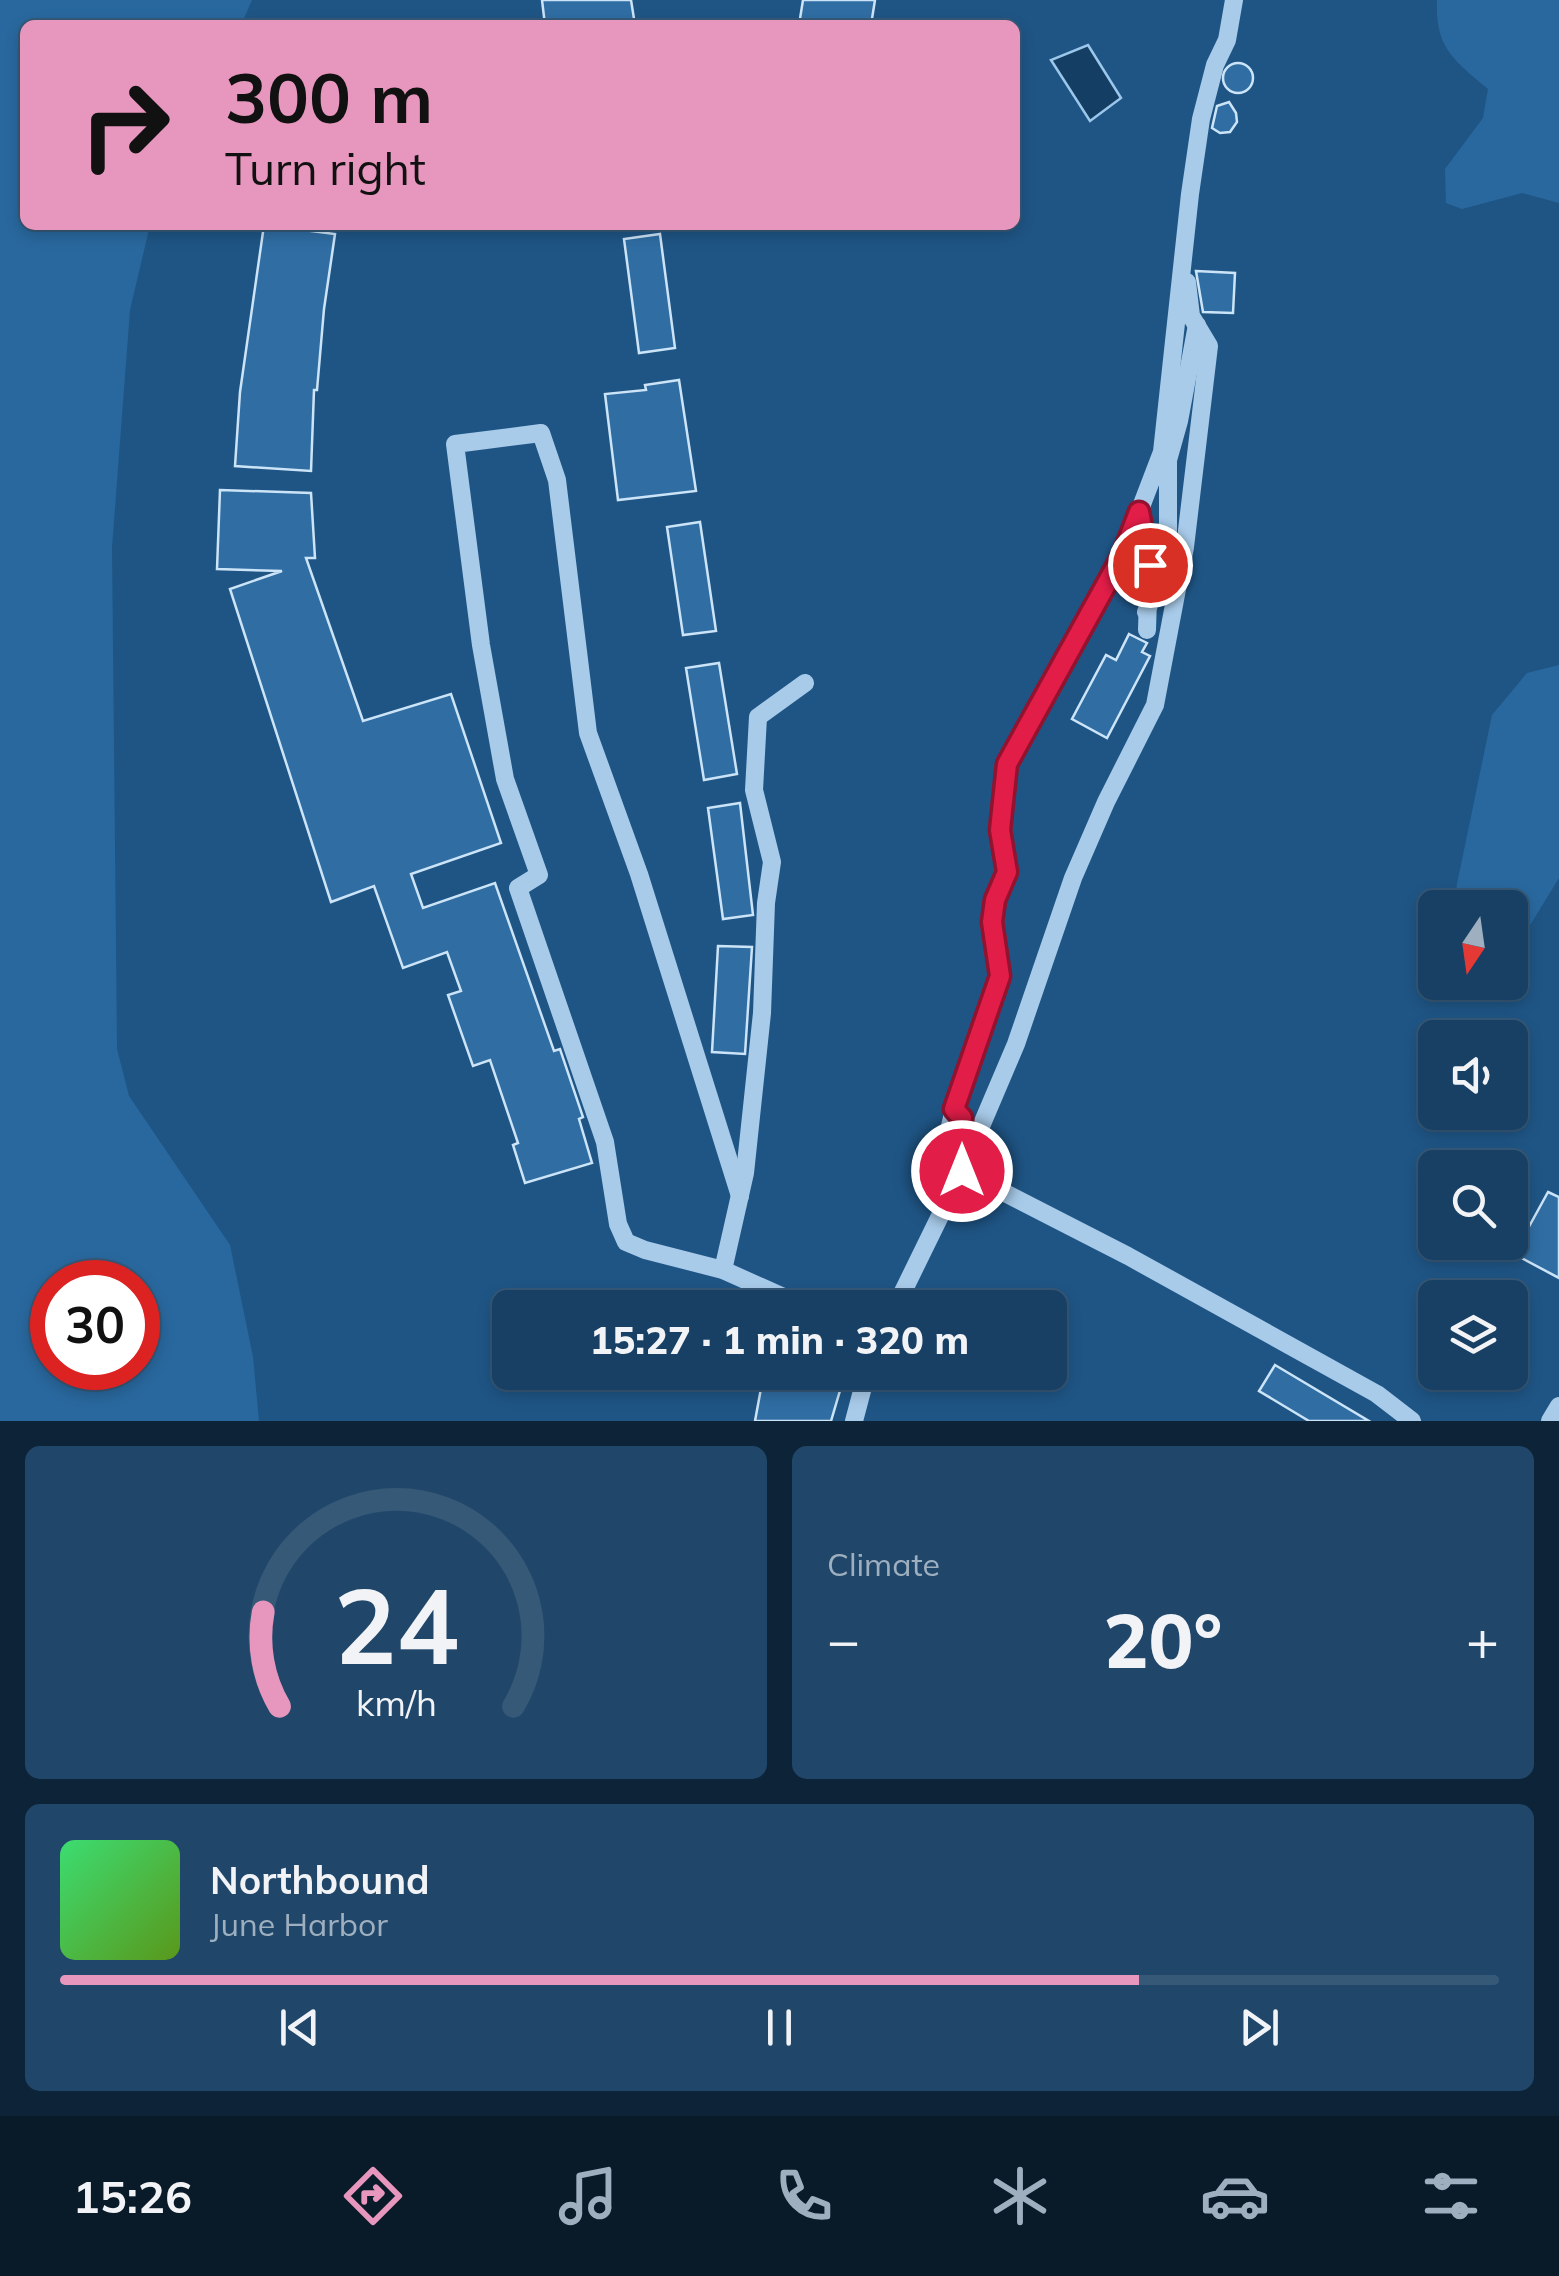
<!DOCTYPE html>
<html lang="en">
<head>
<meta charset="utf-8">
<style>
  body { margin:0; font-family:Mulish,sans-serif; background:#20476a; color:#f1f3f6; height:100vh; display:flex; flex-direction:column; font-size:38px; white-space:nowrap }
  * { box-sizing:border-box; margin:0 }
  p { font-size:32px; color:#9eafbf }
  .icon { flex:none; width:55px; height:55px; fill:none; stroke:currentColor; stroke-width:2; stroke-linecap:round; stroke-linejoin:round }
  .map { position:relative; height:1421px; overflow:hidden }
  .details { display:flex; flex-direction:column; gap:25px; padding:25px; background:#0d2337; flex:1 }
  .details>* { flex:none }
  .top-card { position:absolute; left:20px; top:20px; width:1000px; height:210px; border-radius:15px; box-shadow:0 5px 15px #0003,0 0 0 2px #365978; background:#e797bd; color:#111; overflow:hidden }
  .needle { width:65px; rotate:193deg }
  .fabs { position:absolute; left:1418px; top:890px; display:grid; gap:20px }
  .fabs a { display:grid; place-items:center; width:110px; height:110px; border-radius:15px; background:#174064; box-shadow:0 5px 15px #0003,0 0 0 2px #365978; font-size:50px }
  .speed { position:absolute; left:30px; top:1260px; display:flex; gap:20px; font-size:50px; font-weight:700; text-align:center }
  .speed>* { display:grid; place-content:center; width:130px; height:130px; border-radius:50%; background:#174064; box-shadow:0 5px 15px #0003,0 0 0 2px #365978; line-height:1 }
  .speed .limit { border:15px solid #d22; background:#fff; color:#111 }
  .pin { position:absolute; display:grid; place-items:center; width:85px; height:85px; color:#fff; margin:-42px; border:5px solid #fff; border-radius:50%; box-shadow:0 2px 10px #0007 }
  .me { position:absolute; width:110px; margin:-55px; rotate:0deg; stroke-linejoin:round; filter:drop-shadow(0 0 8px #0008) }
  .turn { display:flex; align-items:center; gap:35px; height:210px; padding:0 40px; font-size:45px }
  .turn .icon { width:130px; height:130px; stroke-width:2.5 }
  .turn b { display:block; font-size:70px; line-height:85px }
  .big { font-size:75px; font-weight:800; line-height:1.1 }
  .details .widget { flex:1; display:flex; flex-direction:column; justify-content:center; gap:15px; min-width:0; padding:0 35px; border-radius:15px; background:#20476a }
  .details .dial { align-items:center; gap:0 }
  .dial svg { height:260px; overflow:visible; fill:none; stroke:#365978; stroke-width:7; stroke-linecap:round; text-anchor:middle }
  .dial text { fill:#f1f3f6; stroke:none }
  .song { display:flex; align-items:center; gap:30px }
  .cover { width:120px; height:120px; border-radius:15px; background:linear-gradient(135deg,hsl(140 70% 55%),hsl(90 70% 35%)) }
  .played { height:10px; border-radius:5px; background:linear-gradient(90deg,#e797bd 75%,#365978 75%) }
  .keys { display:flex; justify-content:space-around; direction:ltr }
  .heat { display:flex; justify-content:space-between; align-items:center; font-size:55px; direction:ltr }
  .details .tiles { flex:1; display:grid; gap:25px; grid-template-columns:1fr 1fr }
  .widget:last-child { grid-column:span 2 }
  .trip { position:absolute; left:492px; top:1290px; width:575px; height:100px; border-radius:15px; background:#174064; box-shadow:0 5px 15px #0003,0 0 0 2px #365978; font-weight:800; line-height:100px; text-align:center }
  .tabs { display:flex; height:160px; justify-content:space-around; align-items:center; background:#091a28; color:#9eafbf }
  .tabs .icon { width:70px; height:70px }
  .tabs .on { color:#e797bd }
  .tabs b { font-size:45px; color:#f1f3f6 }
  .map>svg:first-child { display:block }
  .green { fill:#29689e; fill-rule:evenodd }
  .water { fill:#153e64; stroke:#9bc7eb; stroke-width:2.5 }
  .building { fill:#2f6da3; stroke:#cce4f7; stroke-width:2.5 }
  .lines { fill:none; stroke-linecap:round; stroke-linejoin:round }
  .minor { stroke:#a8cbea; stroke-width:18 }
  .route-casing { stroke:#92132f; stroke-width:25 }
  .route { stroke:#e11d48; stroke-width:18 }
</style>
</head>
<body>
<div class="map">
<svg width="1559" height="1421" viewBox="0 0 1559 1421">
  <rect width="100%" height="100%" fill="#1f5585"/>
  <g class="green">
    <path d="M 0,0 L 252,0 L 241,25 L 25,25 L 25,225 L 150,225 L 130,310 L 112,547 L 117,1049 L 129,1096 L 230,1245 L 253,1357 L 259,1421 L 0,1421 ZM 52,1282 L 138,1282 L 138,1368 L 52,1368 Z"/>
    <path d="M 1437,0 L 1559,0 L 1559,203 L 1522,193 L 1462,209 L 1446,203 L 1445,169 L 1483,118 L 1488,89 C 1454,60 1435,48 1437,0 Z"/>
    <polygon points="1559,665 1559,878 1519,943 1510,949 1510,908 1454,907 1457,884 1492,715 1527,673"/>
  </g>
  <polygon class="water" points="1088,45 1121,98 1090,121 1051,60"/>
  <g class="building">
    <polygon points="542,0 631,0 635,25 545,25"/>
    <polygon points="803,0 875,0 871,25 799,25"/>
    <circle cx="1238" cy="78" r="15"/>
    <polygon points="1229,102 1236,113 1237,122 1230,132 1220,133 1212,128 1217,106"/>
    <polygon points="264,225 335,234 324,309 317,390 314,390 311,471 235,466 240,392"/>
    <polygon points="660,234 675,348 639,353 624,239"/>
    <polygon points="1196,271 1235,273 1233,313 1203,312"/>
    <polygon points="679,380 696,491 618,500 605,394 646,390 645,385"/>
    <polygon points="220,490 311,493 315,558 306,558 363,721 451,694 501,843 411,874 423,908 495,883 554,1051 560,1049 583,1117 579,1119 592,1163 525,1183 513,1145 518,1143 490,1060 473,1066 448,995 461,991 447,952 403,968 374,886 331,902 230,589 282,571 217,569"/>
    <polygon points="700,522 716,631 683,635 667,527"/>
    <polygon points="1129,634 1147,643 1142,652 1150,656 1107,738 1072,719 1106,655 1116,660"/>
    <polygon points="719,663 737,774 704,780 686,668"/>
    <polygon points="740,803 753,915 723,919 708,808"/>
    <polygon points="718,946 752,947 745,1054 712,1052"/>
    <polygon points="1548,1192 1559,1197 1559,1278 1514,1254"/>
    <polygon points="857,1290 874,1297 869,1308 850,1308"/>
    <polygon points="1275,1365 1369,1421 1309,1421 1259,1391"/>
    <polygon points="764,1372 827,1372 844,1377 831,1421 755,1421"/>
  </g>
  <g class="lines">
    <g class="minor">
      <polyline points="1234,0 1227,40 1215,65 1201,119 1190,194 1162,452 1123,554 1007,764 1000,830 1007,872 995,900 993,921 1000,976 954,1109 947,1139 951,1160 962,1171 1128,1256 1377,1394 1412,1421"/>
      <polyline points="1139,513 1149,565 1147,630"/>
      <polyline points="1146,612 1160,579 1168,539 1168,460 1179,421 1197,325"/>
      <polyline points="740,1196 639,874 588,733 557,480 541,433 455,444 481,645 505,779 539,875 518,888 605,1142 618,1224 626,1242 645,1250 723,1270 808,1308"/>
      <polyline points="723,1270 745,1173 762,1013 766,903 772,862 754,790 758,717 805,683"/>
      <polyline points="895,1308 962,1171 1016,1044 1073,878 1106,802 1155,705 1185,547 1209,346 1191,316 1187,282"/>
      <polyline points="854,1421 867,1372"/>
      <polyline points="1550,1421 1559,1406"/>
    </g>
  </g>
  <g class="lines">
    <defs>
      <polyline id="route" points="962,1171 962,1118 954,1109 1000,976 992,922 995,900 1007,872 1000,830 1007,764 1123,554 1139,512 1150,565"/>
    </defs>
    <use href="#route" class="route-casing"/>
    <use href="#route" class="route"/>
  </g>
</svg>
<div class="fabs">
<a><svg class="needle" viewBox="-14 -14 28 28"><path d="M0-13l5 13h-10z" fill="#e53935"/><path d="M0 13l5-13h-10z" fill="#9eafbf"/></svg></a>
<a><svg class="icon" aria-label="sound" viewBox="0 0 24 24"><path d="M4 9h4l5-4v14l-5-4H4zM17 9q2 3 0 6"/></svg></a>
<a><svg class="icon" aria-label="search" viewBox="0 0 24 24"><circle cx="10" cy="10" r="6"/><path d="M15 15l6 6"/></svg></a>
<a><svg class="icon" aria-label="layers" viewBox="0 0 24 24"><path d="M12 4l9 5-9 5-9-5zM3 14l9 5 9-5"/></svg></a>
</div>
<div class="speed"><div class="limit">30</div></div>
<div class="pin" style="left:1150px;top:565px;background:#d93025"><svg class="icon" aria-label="arrive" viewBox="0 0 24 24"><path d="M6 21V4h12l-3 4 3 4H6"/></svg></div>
<svg class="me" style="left:962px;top:1171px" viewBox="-20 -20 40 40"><circle r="17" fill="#e11d48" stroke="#fff" stroke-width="3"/><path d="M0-11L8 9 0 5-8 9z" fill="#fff"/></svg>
<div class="trip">15:27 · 1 min · 320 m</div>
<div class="top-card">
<div class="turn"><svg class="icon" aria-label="right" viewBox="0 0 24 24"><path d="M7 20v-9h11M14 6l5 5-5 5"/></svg><div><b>300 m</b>Turn right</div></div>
</div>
</div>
<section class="details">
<div class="tiles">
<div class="widget dial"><svg viewBox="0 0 100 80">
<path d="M14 69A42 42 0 1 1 86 69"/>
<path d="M14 69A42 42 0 0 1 9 40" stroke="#e797bd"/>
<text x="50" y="56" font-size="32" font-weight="700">24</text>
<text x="50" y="72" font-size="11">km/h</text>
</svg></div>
<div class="widget"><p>Climate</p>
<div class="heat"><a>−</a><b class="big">20°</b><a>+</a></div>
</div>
<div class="widget">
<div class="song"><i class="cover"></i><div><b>Northbound</b><p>June Harbor</p></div></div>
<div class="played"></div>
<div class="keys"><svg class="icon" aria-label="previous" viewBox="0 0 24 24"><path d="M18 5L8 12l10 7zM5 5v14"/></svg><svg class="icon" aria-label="pause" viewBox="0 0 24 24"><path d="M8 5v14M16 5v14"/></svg><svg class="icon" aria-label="next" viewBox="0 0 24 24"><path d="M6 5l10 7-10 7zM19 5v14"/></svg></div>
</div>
</div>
</section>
<nav class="tabs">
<b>15:26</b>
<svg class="icon on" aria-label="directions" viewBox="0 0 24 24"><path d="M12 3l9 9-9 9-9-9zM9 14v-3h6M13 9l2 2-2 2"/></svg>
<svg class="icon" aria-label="music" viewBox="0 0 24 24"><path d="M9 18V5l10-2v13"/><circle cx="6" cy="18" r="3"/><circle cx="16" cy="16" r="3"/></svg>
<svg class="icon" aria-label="phone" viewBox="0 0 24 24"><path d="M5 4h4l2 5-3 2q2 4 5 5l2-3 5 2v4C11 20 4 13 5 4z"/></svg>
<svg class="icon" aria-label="climate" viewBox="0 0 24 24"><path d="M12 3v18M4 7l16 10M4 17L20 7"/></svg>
<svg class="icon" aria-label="car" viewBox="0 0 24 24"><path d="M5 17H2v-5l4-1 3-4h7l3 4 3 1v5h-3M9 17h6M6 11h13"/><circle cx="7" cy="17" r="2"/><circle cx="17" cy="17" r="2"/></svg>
<svg class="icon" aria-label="filters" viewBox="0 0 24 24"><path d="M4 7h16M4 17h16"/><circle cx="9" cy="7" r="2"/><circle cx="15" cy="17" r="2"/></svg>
</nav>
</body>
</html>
